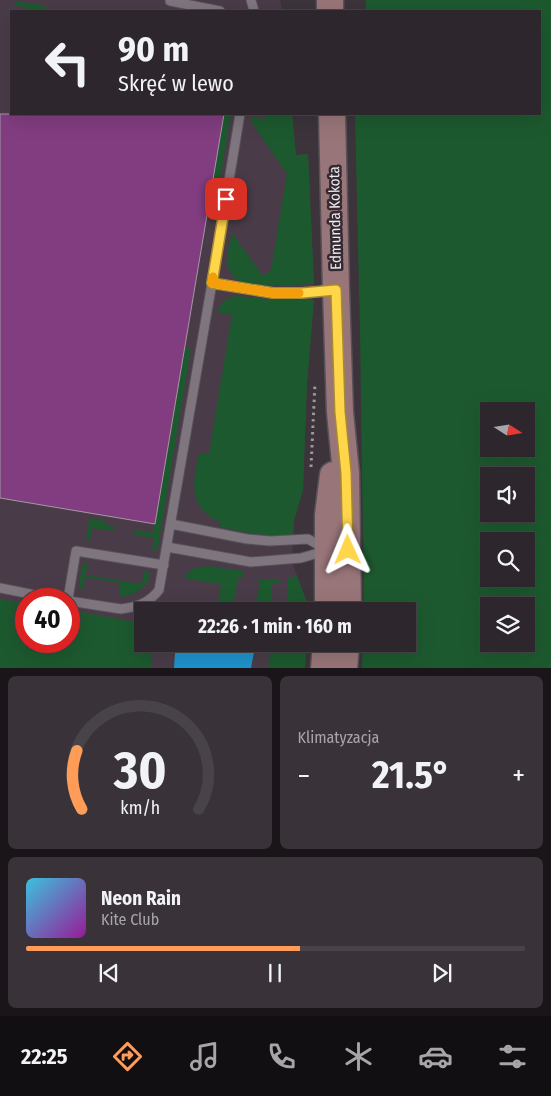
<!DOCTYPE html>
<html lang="pl">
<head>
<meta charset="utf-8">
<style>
  body { margin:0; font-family:"Fira Sans Condensed",sans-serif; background:#393238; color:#f1f3f6; height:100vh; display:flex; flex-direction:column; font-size:19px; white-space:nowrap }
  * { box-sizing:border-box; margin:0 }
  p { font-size:16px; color:#a7a5a9 }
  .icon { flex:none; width:28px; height:28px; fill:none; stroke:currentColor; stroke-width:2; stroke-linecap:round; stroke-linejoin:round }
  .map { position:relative; height:668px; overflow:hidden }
  .details { display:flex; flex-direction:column; gap:8px; padding:8px; background:#191518; flex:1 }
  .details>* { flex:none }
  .top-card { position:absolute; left:10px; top:10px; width:531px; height:105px; border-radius:0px; box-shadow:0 5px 20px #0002,0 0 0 1px #484348; background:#2d262c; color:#f1f3f6; overflow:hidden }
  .needle { width:32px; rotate:102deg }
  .controls { position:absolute; left:480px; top:402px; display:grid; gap:10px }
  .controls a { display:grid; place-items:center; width:55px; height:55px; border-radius:0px; background:#2d262c; box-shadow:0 5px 20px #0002,0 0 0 1px #484348; font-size:25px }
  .speed { position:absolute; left:15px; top:588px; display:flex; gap:10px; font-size:25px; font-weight:700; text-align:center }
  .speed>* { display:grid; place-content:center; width:65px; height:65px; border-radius:50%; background:#2d262c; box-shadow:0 5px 20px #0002,0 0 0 1px #484348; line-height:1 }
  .speed .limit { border:8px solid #d22; background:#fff; color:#111 }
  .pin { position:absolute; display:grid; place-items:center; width:42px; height:42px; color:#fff; margin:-21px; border-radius:10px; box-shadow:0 2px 8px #0006 }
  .me { position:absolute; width:55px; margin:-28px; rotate:359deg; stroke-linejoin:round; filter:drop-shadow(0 0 4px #0008) }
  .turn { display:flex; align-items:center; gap:18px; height:105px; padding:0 25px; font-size:22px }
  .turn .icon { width:65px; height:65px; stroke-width:2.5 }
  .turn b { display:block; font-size:35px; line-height:42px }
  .big { font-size:38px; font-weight:700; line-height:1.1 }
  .details .card { flex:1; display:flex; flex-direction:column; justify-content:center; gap:8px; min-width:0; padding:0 18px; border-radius:8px; background:#393238 }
  .details .dial { align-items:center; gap:0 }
  .dial svg { height:130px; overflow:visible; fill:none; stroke:#484348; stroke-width:7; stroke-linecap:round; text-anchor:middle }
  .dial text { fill:#f1f3f6; stroke:none }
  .song { display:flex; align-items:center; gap:15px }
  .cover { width:60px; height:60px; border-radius:8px; background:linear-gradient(135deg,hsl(190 70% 55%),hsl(300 70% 35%)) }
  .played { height:5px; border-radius:2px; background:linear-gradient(90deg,#fe9c58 55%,#484348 55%) }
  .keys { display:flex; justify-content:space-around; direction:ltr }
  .heat { display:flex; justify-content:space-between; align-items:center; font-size:28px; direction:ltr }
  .details .tiles { flex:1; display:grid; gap:8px; grid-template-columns:1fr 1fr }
  .card:last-child { grid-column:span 2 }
  .trip { position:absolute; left:134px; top:602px; width:282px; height:50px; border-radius:0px; background:#2d262c; box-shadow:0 5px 20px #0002,0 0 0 1px #484348; font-weight:700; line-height:50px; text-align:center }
  .dock { display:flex; height:80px; justify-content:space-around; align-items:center; background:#120f12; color:#a7a5a9 }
  .dock .icon { width:35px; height:35px }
  .dock .active { color:#fe9c58 }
  .dock b { font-size:22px; color:#f1f3f6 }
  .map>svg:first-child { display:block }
  .built { fill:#493c48; fill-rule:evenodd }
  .green { fill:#1d592f; fill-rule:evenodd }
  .water { fill:#1f92cb }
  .building { fill:#813d80; stroke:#a499a3 }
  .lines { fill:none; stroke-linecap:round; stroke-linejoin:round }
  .lane-casing { stroke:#585157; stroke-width:11 }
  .secondary-casing { stroke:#585157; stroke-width:29 }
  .path { stroke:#9e979d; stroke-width:3; stroke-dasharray:2.5 4; stroke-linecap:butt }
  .lane { stroke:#7f757f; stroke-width:9 }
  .secondary { stroke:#987579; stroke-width:26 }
  .route-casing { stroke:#a68a30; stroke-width:12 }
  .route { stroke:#ffd54a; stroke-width:9 }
  .slow { stroke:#f59e0b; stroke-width:9 }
  .labels { text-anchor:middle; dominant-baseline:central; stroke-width:5; stroke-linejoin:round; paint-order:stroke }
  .street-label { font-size:15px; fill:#f0eaef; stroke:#322931 }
</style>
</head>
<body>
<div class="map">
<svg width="551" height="669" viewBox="0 0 551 669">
  <rect width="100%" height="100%" fill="#3c333b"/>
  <path class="built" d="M 0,0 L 280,0 L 282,11 L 11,11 L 11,114 L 292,114 L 296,155 L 308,154 L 314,283 L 307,384 L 303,490 L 294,520 L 292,562 L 309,608 L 308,611 L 142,611 L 142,644 L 307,644 L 305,668 L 0,669 ZM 26,599 L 69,599 L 69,641 L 26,641 Z"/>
  <g class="green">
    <path d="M 366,0 L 551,0 L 551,668 L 362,668 L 363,644 L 408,644 L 408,611 L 364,611 L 360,332 L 355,114 L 540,114 L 540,11 L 366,11 ZM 489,411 L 526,411 L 526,449 L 489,449 ZM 489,476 L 526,476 L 526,514 L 489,514 ZM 489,541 L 526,541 L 526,579 L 489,579 ZM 489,606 L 526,606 L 526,644 L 489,644 Z"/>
    <polygon points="15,1 46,6 45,11 28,11 28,8 15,5"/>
    <polygon points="224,114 231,114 215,211 208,210"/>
    <path d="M 266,114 L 292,114 L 296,155 L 308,154 L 314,283 L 309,284 C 293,285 248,288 235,278 C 232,275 228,269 227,264 C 226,255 230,243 232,233 L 263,276 L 271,270 L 287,174 L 252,123 L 251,117 L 265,119 Z"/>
    <path d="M 237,296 L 277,300 L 314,300 L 307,384 L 303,490 L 294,520 L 293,534 C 273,539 239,531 220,527 L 221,523 C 213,518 204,514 199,505 C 190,490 196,469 199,453 L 209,454 L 232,315 L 218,312 C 220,302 227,298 237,296 Z"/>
    <polygon points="185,348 191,349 158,547 157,550 152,552 154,538 134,535 135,530 153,533 154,524 155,524"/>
    <polygon points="90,518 106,521 105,525 114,526 113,531 92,528 89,542 88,542 86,538"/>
    <path d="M 88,561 L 86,575 L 141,584 L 145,571 L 146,570 C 157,576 142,589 135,593 C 130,595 124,596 119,597 L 120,583 L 85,577 L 83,591 L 79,586 L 82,566 Z"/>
    <polygon points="209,566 244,571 243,578 238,578 234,601 256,605 260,581 255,580 255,579 278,579 280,583 271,584 273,609 287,608 287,581 288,578 297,576 309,608 308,611 217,611 221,584 188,579 186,578 185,575 194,568"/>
    <polygon points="0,599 26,603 26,641 69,641 69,610 142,623 142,644 152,644 151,668 0,668"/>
    <polygon points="272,644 307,644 305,668 268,668"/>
  </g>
  <polygon class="water" points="255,647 251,668 174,668 175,653"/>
  <polygon class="building" points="0,114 224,114 155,524 0,498"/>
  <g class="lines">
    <defs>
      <g id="lane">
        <polyline points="170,0 170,1 220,11"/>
        <polyline points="251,0 254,11"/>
        <polyline points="212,283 240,114"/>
        <polyline points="171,524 247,539 270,541 308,539 324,548"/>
        <polyline points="167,547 251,562 301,558 325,551"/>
        <polyline points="0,588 55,599"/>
        <polyline points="68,599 76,551 164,565"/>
        <path d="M 69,601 L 121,609 C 137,607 149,603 159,590 L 212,283 L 273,293 L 302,293 L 333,291"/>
      </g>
      <g id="secondary">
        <polyline points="330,0 330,11"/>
        <polyline points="332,114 336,290 340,412 346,473 348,611"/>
        <polyline points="328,611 328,515 333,475"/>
        <polyline points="324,669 326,644"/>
        <polyline points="344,669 346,644"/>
      </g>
    </defs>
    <use href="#lane" class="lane-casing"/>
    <use href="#secondary" class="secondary-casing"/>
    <polyline class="path" points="311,467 315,383"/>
    <use href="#lane" class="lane"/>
    <use href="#secondary" class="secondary"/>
  </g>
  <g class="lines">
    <defs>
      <polyline id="route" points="226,199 212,283 273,293 302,293 336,290 340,412 346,473 348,550"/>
    </defs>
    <use href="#route" class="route-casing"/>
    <use href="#route" class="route"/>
    <polyline class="slow" points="213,277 212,283 273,293 299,293"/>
  </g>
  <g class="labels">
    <g class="street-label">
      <text transform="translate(335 218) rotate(-91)">Edmunda Kokota</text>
    </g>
  </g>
</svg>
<div class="controls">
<a><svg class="needle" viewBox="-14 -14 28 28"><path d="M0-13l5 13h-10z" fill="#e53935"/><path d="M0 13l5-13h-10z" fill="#a7a5a9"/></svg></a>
<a><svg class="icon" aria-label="sound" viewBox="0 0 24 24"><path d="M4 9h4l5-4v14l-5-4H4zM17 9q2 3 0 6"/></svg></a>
<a><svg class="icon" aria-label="search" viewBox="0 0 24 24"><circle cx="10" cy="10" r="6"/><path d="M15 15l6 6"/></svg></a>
<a><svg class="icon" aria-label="layers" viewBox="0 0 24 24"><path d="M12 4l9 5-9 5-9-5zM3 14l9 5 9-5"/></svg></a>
</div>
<div class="speed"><div class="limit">40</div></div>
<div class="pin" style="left:226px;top:199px;background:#d93025"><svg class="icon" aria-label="arrive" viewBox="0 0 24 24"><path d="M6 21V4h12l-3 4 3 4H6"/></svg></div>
<svg class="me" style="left:348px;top:550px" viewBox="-20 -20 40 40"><path d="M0-17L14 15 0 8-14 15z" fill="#ffd54a" stroke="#fff" stroke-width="4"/></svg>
<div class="trip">22:26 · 1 min · 160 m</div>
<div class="top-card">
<div class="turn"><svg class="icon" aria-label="left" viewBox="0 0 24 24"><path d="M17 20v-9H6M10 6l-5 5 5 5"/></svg><div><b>90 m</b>Skręć w lewo</div></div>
</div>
</div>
<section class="details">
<div class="tiles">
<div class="card dial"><svg viewBox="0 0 100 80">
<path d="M14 69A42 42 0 1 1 86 69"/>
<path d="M14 69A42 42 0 0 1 11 33" stroke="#fe9c58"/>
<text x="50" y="56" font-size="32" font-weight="700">30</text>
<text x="50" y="72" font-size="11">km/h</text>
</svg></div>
<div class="card"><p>Klimatyzacja</p>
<div class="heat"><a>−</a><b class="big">21.5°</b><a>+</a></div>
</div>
<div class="card">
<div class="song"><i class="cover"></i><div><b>Neon Rain</b><p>Kite Club</p></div></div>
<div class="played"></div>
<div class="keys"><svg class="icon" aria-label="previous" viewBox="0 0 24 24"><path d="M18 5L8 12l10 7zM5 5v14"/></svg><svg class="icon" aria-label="pause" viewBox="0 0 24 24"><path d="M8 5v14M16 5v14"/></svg><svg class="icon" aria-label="next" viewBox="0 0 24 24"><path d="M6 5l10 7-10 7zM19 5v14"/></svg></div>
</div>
</div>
</section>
<nav class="dock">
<b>22:25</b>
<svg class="icon active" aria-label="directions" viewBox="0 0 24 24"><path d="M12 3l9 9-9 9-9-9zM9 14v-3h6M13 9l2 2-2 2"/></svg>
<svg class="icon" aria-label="music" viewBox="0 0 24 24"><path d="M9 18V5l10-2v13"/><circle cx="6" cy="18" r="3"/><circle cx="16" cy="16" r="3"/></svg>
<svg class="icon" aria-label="phone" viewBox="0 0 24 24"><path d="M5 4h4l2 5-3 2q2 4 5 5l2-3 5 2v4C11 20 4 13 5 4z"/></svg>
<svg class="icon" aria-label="climate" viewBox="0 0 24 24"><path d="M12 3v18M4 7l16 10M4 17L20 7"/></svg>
<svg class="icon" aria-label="car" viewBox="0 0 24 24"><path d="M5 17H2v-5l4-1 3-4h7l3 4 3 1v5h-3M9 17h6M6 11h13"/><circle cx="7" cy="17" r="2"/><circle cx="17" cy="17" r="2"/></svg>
<svg class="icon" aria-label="filters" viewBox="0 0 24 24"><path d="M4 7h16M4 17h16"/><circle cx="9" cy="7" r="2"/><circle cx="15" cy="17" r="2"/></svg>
</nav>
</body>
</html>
